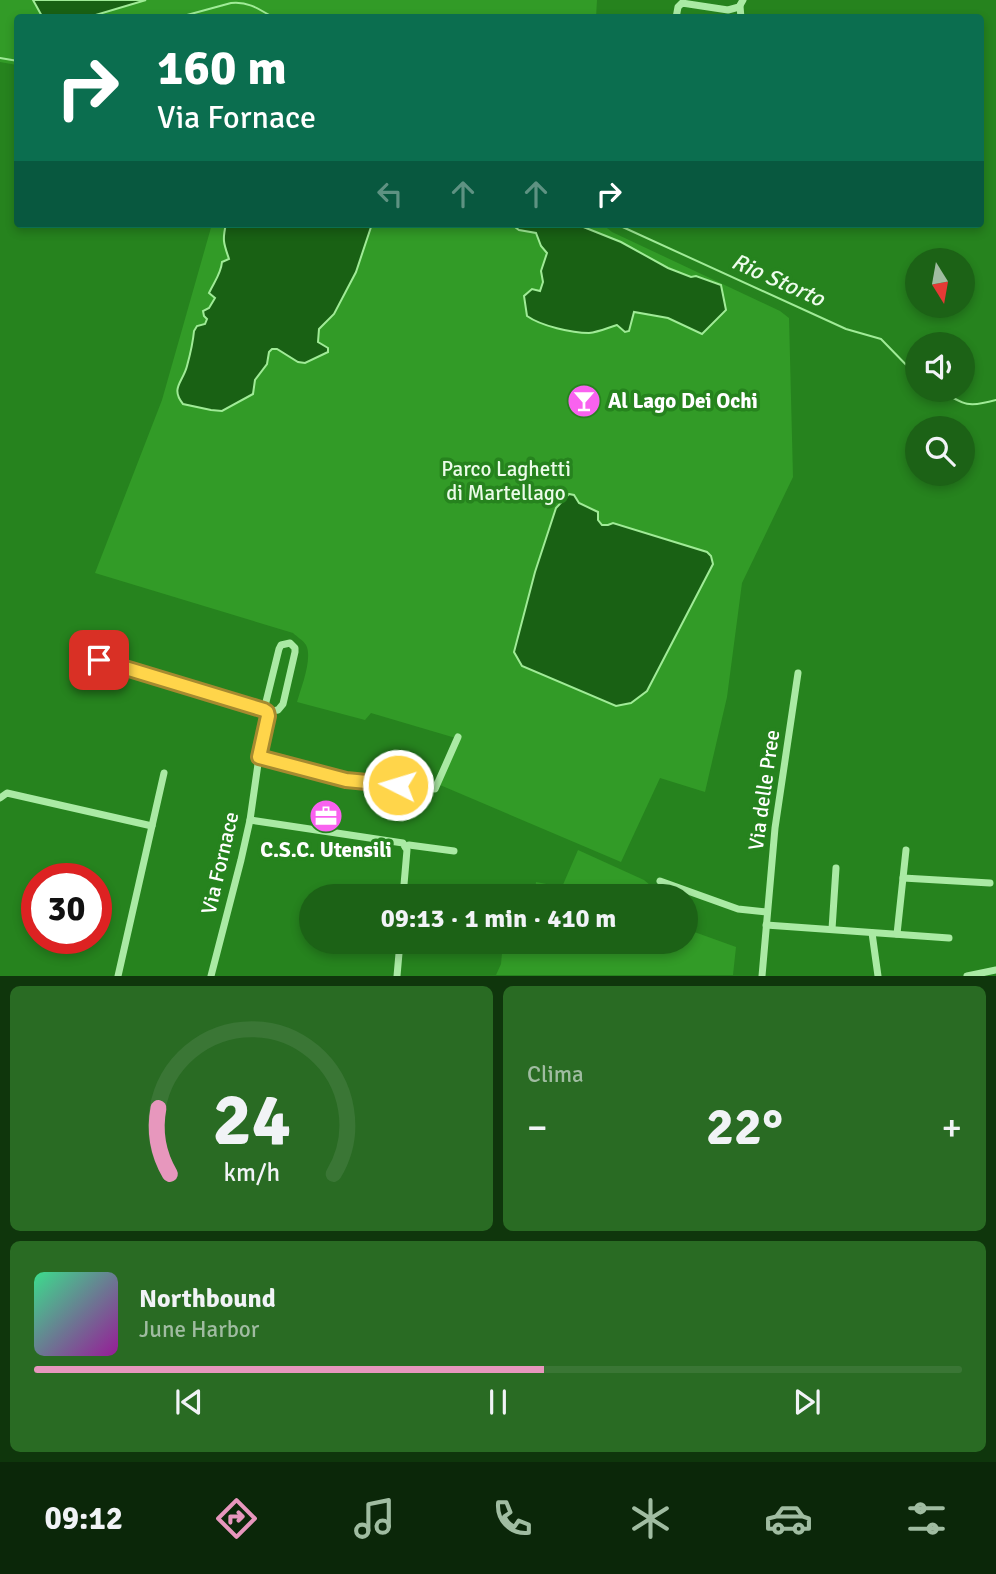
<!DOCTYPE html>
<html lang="it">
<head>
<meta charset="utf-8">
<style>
  body { margin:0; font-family:Signika,sans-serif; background:#296b23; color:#f1f3f6; height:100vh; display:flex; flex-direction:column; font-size:26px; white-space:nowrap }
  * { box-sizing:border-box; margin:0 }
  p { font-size:23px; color:#a0bca1 }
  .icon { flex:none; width:38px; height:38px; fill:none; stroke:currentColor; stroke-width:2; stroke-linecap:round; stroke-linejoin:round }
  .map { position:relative; height:976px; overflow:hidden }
  .drawer { display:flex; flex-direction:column; gap:10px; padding:10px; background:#0f360c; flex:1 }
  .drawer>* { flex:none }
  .top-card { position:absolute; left:14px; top:14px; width:970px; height:214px; border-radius:7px; box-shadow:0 4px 10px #0003; background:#0b6e4f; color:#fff; overflow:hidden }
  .needle { width:46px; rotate:169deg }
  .controls { position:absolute; left:905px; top:248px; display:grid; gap:14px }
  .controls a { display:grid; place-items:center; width:70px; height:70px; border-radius:50%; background:#1c6216; box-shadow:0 4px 10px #0003; font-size:35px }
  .speed { position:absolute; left:21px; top:863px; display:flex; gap:14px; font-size:35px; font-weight:700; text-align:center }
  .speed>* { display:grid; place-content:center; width:91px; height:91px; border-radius:50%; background:#1c6216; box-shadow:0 4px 10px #0003; line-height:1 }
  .speed .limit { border:10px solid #d22; background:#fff; color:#111 }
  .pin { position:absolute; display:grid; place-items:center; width:60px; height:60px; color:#fff; margin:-30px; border-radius:14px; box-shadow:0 4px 10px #0006 }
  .me { position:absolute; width:77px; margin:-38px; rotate:275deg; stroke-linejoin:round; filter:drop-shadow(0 0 5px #0008) }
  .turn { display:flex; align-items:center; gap:24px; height:147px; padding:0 28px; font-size:32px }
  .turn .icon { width:91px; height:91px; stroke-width:2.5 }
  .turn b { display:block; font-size:49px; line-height:60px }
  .lanes { display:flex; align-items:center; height:66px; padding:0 28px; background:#0003; justify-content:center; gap:35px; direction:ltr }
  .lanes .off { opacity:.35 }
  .big { font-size:52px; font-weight:700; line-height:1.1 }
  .drawer .widget { flex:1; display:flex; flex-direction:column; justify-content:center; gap:10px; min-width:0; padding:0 24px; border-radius:10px; background:#296b23 }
  .drawer .dial { align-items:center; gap:0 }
  .dial svg { height:182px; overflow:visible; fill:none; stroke:#3a7635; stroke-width:7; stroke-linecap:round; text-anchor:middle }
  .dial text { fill:#f1f3f6; stroke:none }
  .song { display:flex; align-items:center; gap:21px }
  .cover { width:84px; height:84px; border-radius:10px; background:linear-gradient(135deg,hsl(150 70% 55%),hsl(300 70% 35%)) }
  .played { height:7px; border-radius:4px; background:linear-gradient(90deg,#e797bd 55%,#3a7635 55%) }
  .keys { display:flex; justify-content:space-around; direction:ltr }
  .heat { display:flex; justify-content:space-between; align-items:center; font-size:38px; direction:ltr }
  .drawer .tiles { flex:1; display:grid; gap:10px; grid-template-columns:1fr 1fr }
  .widget:last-child { grid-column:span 2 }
  .trip { position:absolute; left:299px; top:884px; width:399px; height:70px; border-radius:35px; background:#1c6216; box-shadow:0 4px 10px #0003; font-weight:700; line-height:70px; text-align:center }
  .tab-bar { display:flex; height:112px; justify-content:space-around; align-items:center; background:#0b2709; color:#a0bca1 }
  .tab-bar .icon { width:49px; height:49px }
  .tab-bar .on { color:#e797bd }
  .tab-bar b { font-size:32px; color:#f1f3f6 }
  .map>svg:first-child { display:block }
  .green { fill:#329b27 }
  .water { fill:#196114; stroke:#a0eb97; stroke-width:2 }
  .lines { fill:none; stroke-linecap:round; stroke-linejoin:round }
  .stream { stroke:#a0eb97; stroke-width:2 }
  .minor { stroke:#aaeaa4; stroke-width:7 }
  .route-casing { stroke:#a68a30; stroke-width:18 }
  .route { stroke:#ffd54a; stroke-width:12 }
  .labels { text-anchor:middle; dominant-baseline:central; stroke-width:7; stroke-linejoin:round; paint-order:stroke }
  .poi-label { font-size:21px; font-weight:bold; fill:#fff; stroke:#26831e; text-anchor:start }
  .park-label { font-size:21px; fill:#ebfce9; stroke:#26831e }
  .street-label { font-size:21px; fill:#fff; stroke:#26831e }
  .water-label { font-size:23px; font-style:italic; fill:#edfceb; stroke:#26831e }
</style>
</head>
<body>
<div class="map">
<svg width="996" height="976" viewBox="0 0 996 976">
  <rect width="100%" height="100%" fill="#26831e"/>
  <g class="green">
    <polygon points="0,0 597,0 596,18 18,18 17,65 0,62"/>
    <path d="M 212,224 L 602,224 L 612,232 L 780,311 L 789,318 L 793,477 L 742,583 L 727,697 L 705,792 L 660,778 L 621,862 L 440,785 L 459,739 L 371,713 L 365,720 L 297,702 C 301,688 313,658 306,645 C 303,640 297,637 293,633 L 95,573 L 162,400 Z"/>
    <polygon points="578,850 644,880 650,885 649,896 505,896 506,886 535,890 536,882 562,887"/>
    <polygon points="686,929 736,947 733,975 496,975 501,964 503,942 686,942"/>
  </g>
  <g class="water">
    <polygon points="33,0 146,0 89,17 43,18"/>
    <path d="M 226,224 L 372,224 L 356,272 L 334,314 L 319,329 L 318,342 L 328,348 L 328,352 L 305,363 L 298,362 L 277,349 L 272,349 L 269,352 L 267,364 L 255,380 L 253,394 L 222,411 L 211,410 L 183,404 C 170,388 183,382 187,366 C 190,355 193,342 194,331 L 197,326 L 205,324 L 207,319 L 204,316 L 203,311 L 209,308 L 215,298 L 209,293 C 214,282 221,274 222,262 L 229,259 C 224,244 222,241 226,224 Z"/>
    <path d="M 515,224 L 576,224 L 621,242 L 668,268 L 691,277 L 696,276 L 721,285 L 726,310 L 702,334 L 668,318 L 634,312 L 629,331 L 625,332 L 617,325 C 607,328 599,332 589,333 C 572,333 541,326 527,316 L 524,296 L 532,289 L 540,291 L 543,282 L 541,271 L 547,253 L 541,246 L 536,233 L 519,230 L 515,227 Z"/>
    <polygon points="569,494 574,495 579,503 598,512 598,520 602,525 608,525 613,523 707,552 711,556 713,564 647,691 631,703 616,706 522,666 514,652 535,572 556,508"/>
  </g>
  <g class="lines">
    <g class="stream">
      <path d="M 176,18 L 231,3 C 248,1 259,9 274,18"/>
      <polyline points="0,58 18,61"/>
      <polyline points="616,224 846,329 881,339 917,376"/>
      <path d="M 940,390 C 964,405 968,408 996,400"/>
    </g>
    <g class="minor">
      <polyline points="740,6 741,18"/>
      <polyline points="676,18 678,7 682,3 728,10 739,7 743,0"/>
      <polyline points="99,660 257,707 267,712 268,716 259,757 250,820 241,860 211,976"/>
      <polyline points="264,710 279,649 281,645 290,643 295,648 295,652 283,704 278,710 267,712"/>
      <polyline points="259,757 346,780 435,789 458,737"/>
      <polyline points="0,798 7,793 152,826 118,976"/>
      <polyline points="250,820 403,843 407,850 403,896"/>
      <polyline points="152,826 164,773"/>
      <polyline points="405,847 409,845 454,851"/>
      <polyline points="903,878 990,883"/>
      <polyline points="660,881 738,909 767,912"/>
      <polyline points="766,925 949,938"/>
      <polyline points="832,929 836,868"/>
      <polyline points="872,933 878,976"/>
      <polyline points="897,934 906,850"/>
      <polyline points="397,976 400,942"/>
      <polyline points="762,976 775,828 798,673"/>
      <polyline points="967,976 996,970"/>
    </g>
  </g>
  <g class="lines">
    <defs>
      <polyline id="route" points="99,660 264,710 267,712 268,716 259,757 346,780 398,785"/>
    </defs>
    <use href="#route" class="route-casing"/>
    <use href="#route" class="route"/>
  </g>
  <defs>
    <symbol id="bar-disc" viewBox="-11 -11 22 22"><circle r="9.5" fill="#f962ef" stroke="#26831e"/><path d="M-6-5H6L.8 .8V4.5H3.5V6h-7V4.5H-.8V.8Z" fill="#fff"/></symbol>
    <symbol id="office-disc" viewBox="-11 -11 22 22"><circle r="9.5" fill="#f962ef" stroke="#26831e"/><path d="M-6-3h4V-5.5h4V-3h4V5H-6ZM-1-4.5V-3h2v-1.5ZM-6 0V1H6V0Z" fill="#fff"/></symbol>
  </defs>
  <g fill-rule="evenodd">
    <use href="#bar-disc" x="565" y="382" width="38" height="38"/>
    <use href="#office-disc" x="307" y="797" width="38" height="38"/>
  </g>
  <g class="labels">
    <g class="poi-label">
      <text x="608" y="401">Al Lago Dei Ochi</text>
      <text x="326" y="850" text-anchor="middle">C.S.C. Utensili</text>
    </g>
    <g class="park-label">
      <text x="506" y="469">Parco Laghetti<tspan x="506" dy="24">di Martellago</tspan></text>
    </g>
    <g class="street-label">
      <text transform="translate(764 790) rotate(-82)">Via delle Pree</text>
      <text transform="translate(220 863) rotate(-77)">Via Fornace</text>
    </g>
    <g class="water-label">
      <text transform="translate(778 280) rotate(24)">Rio Storto</text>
    </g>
  </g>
</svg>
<div class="controls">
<a><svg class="needle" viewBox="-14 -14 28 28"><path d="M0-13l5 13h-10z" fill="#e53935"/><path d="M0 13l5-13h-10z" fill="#a0bca1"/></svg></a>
<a><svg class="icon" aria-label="sound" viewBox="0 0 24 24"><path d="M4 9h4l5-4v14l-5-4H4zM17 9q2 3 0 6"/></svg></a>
<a><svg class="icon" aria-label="search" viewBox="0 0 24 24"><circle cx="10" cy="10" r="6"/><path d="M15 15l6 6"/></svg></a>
</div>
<div class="speed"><div class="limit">30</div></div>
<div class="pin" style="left:99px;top:660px;background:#d93025"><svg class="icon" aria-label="arrive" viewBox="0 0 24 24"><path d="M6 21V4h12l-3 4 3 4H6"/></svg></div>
<svg class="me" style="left:398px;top:785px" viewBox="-20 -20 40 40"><circle r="17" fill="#ffd54a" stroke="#fff" stroke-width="3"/><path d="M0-11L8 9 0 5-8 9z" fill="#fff"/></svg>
<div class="trip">09:13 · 1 min · 410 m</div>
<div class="top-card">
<div class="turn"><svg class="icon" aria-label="right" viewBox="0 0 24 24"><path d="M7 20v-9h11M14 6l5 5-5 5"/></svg><div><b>160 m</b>Via Fornace</div></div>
<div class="lanes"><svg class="icon off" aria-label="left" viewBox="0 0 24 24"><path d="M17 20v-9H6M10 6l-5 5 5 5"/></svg><svg class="icon off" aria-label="ahead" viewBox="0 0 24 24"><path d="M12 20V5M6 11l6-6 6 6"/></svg><svg class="icon off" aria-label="ahead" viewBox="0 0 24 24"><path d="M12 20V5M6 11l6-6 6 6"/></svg><svg class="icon" aria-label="right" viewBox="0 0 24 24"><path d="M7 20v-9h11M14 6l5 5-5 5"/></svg></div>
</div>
</div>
<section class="drawer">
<div class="tiles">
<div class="widget dial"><svg viewBox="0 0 100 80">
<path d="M14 69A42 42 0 1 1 86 69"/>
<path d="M14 69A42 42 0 0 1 9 40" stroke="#e797bd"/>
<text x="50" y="56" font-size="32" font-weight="700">24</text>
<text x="50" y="72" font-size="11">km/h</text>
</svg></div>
<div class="widget"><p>Clima</p>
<div class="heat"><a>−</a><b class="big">22°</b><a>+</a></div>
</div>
<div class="widget">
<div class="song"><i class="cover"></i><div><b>Northbound</b><p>June Harbor</p></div></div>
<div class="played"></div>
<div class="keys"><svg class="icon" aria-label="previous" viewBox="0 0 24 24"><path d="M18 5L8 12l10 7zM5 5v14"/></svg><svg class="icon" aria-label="pause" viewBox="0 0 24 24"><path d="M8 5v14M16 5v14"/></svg><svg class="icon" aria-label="next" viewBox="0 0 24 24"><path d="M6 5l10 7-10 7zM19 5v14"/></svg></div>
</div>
</div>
</section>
<nav class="tab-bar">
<b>09:12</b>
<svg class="icon on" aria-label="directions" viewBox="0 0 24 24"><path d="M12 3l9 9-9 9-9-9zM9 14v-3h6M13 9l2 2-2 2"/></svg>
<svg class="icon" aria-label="music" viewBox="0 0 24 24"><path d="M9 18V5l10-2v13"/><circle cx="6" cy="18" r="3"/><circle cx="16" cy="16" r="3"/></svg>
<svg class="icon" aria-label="phone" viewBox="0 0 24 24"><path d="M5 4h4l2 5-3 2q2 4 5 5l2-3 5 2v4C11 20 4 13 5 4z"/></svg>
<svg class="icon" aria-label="climate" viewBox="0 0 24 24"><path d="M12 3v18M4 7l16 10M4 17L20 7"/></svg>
<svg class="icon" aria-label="car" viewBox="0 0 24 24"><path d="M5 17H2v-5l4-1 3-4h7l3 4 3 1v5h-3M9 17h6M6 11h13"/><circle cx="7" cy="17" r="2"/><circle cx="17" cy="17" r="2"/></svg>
<svg class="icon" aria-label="filters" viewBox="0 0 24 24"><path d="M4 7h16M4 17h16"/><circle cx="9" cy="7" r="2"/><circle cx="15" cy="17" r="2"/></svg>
</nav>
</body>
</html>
